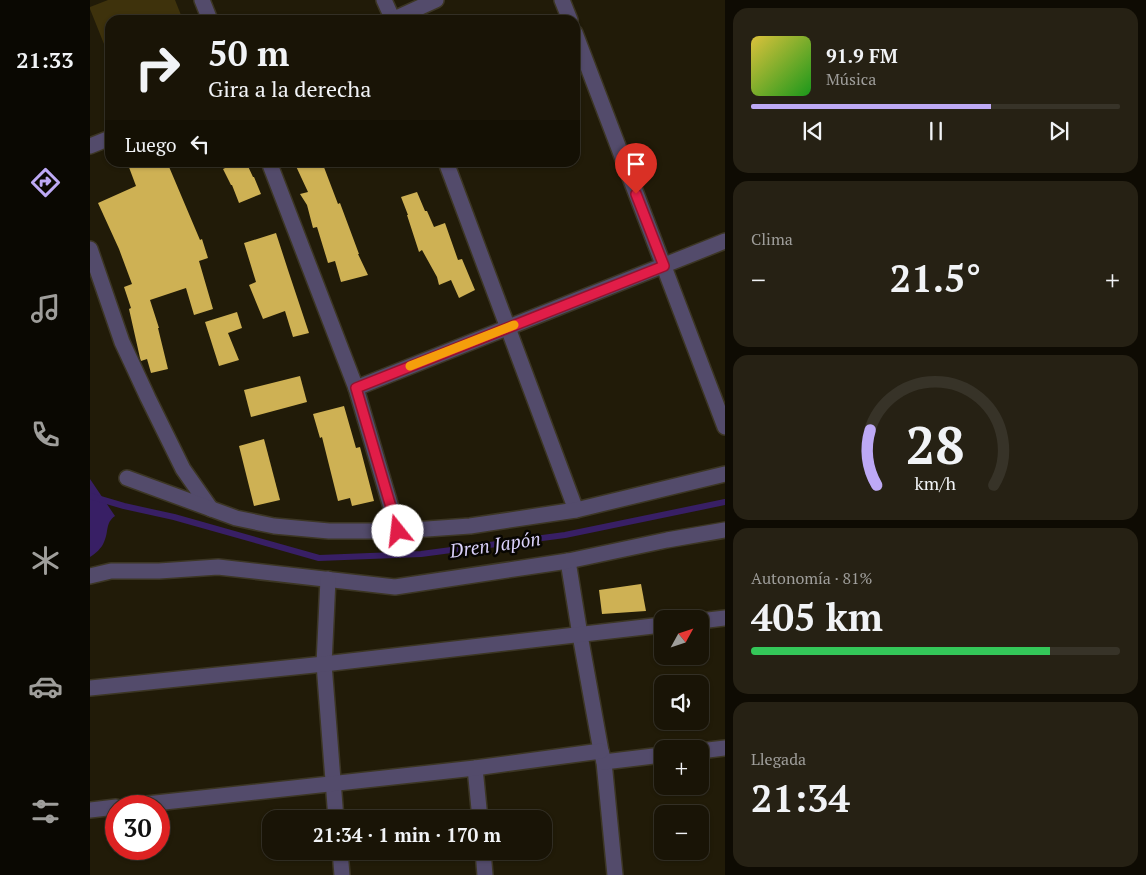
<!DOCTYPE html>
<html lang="es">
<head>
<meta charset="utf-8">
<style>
  body { margin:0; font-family:"PT Serif",serif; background:#262114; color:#f1f3f6; height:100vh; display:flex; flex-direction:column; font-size:19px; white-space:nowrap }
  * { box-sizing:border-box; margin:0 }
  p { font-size:16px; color:#9f9e9b }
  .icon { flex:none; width:28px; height:28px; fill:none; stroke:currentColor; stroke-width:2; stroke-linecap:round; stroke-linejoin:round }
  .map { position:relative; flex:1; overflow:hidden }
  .drawer { display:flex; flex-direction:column; gap:8px; padding:8px; background:#0e0b03; width:421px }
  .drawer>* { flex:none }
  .guide { position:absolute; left:15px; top:15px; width:475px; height:152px; border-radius:15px; box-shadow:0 1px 4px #0004,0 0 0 1px #373328; background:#191406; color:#f1f3f6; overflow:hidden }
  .needle { width:32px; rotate:50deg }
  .buttons { position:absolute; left:564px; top:610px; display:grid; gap:10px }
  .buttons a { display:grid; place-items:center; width:55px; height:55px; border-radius:10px; background:#191406; box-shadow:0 1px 4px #0004,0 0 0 1px #373328; font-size:25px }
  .speed { position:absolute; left:15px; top:795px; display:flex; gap:10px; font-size:25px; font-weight:700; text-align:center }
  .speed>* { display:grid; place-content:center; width:65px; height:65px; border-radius:50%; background:#191406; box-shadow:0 1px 4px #0004,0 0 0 1px #373328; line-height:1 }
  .speed .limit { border:8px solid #d22; background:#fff; color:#111 }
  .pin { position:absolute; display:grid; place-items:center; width:42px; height:42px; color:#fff; margin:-51px -21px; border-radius:50% 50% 50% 0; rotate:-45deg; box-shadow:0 0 5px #0007 }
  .pin .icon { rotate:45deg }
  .me { position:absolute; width:55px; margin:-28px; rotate:344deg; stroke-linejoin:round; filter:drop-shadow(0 0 4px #0008) }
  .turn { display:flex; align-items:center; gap:18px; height:105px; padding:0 20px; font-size:22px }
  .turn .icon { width:65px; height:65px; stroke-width:2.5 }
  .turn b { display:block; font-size:35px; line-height:42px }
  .then { display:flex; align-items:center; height:48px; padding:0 20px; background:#0003; gap:10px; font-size:19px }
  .big { font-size:38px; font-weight:800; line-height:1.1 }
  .drawer .tile { flex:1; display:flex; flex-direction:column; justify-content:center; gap:8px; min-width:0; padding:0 18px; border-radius:15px; background:#262114 }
  .drawer .dial { align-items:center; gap:0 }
  .dial svg { height:130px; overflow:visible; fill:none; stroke:#373328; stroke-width:7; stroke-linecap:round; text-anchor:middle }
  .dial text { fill:#f1f3f6; stroke:none }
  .song { display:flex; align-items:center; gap:15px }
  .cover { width:60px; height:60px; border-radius:8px; background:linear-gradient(135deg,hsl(50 70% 55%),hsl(120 70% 35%)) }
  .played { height:5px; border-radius:2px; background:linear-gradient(90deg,#bda9f5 65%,#373328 65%) }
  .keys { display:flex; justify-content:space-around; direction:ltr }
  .heat { display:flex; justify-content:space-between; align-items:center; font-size:28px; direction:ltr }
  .charge { height:8px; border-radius:4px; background:linear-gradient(90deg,#34c759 81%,#373328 0) }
  .trip { position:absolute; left:172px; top:810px; width:290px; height:50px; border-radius:15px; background:#191406; box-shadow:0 1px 4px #0004,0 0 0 1px #373328; font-weight:800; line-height:50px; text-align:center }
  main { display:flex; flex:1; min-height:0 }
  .tab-bar { display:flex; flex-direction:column; width:90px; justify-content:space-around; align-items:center; background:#0a0802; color:#9f9e9b }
  .tab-bar .icon { width:35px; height:35px }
  .tab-bar .active { color:#bda9f5 }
  .tab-bar b { font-size:22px; color:#f1f3f6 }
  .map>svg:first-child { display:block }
  .green { fill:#3e320c }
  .water { fill:#381f65 }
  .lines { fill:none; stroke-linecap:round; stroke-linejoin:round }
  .stream { stroke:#381f65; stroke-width:6 }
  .building { fill:#ceb154 }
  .street-casing { stroke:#3c3624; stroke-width:18 }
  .street { stroke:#534b6b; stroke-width:15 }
  .route-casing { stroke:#92132f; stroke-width:12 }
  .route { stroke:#e11d48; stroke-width:9 }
  .slow { stroke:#f59e0b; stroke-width:9 }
  .labels { text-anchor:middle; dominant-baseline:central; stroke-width:5; stroke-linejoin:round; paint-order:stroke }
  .water-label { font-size:19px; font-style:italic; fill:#dbd2fc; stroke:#080602 }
</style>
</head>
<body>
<main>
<nav class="tab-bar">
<b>21:33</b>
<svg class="icon active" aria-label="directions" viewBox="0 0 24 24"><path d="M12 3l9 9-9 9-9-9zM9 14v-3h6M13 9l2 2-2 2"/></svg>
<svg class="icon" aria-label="music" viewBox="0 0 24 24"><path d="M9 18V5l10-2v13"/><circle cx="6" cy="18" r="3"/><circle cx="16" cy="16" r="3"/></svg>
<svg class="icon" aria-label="phone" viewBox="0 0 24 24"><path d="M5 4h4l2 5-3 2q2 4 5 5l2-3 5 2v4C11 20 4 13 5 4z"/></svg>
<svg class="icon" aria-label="climate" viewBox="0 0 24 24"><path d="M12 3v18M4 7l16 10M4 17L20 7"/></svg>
<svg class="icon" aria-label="car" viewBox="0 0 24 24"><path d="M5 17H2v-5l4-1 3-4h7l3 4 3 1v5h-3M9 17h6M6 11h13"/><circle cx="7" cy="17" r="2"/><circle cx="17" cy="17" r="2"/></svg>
<svg class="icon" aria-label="filters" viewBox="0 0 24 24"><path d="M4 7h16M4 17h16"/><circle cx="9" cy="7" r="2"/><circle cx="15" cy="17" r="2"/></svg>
</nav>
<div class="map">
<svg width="635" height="875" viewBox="0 0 635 875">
  <rect width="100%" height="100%" fill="#211b08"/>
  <polygon class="green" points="18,0 85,0 93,20 20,20 20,59 0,9 0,7"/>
  <path class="water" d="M 0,479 L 25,516 C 15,523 19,532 14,542 C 12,548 5,554 0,557 Z"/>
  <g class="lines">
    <polyline class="stream" points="0,496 34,506 84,517 229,558 331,554 475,535 635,502"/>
  </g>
  <g class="building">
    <polygon points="37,162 77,162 110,240 112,239 118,258 109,261 123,309 104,315 96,288 60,300 69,328 68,328 78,369 61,373 57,359 51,361 50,358 39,309 41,308 34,287 42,284 29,249 8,203 46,186"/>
    <polygon points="148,162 156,162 163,177 164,177 171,194 149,203 142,185 141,185 133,169"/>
    <polygon points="204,162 232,162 248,204 250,203 269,254 268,254 278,275 251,282 245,261 238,263 227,227 223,228 217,205 210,194 218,192"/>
    <polygon points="327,192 335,211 337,211 344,227 355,223 368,260 372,259 385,290 369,298 361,280 349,285 347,277 332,250 329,252 317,215 318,215 311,197"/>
    <polygon points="186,233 198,270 219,333 203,337 195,311 173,319 159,285 166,282 154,243"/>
    <polygon points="147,312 152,328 138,333 149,360 129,366 115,322"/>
    <polygon points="210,376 217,402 161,417 154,390"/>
    <polygon points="254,406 266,448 270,447 284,501 262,506 260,498 248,501 232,437 230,438 223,414"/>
    <polygon points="174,439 190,500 164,506 149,446"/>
    <polygon points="551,584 556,611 512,614 509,590"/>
  </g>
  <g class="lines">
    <defs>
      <g id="street">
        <polyline points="112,0 120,20"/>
        <polyline points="294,0 303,20"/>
        <polyline points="472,0 480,20"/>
        <polyline points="302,20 346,0"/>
        <polyline points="485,33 635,427"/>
        <polyline points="0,146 20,138"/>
        <polyline points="179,162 266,388 308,531"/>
        <polyline points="356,162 486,510"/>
        <polyline points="0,249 32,342 58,398 93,469 121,509"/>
        <polyline points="266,388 635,241"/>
        <polyline points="37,478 146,518 184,526 239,531 308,531 380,526 486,510 635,474"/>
        <polyline points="478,561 490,635 511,751 514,762 525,875"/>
        <polyline points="0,576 21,571 69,571 128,567 305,587 478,561 577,540 635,530"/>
        <polyline points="238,579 234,664 246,819"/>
        <polyline points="610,621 635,618"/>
        <polyline points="0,688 234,664 572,625"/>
        <polyline points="610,751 635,748"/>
        <polyline points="514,762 572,755"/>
        <polyline points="385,768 390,819"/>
        <polyline points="38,806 385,768 511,751"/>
        <polyline points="0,810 26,807"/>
        <polyline points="250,851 252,875"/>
        <polyline points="393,851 395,875"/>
      </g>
    </defs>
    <use href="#street" class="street-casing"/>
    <use href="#street" class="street"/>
  </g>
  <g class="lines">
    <defs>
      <polyline id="route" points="308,531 266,388 574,266 546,194"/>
    </defs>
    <use href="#route" class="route-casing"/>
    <use href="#route" class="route"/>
    <polyline class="slow" points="320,366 424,325"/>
  </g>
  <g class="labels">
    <g class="water-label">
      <text transform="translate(405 544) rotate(-8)">Dren Japón</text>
    </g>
  </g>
</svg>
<div class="buttons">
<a><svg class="needle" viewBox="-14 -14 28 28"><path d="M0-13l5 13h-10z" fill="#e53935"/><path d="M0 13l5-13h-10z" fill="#9f9e9b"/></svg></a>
<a><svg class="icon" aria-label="sound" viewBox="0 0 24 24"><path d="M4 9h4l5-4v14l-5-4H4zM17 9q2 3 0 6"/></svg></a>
<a>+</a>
<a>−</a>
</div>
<div class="speed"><div class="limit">30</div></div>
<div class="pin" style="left:546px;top:194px;background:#d93025"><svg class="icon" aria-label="arrive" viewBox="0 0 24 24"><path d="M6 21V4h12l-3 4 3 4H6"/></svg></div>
<svg class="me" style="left:308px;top:531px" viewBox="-20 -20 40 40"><circle r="19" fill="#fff"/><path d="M0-13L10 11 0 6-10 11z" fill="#e11d48"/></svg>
<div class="trip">21:34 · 1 min · 170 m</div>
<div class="guide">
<div class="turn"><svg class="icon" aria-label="right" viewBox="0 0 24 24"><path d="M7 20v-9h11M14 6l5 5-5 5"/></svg><div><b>50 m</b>Gira a la derecha</div></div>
<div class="then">Luego<svg class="icon" aria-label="left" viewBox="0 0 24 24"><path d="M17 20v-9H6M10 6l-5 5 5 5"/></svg></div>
</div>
</div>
<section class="drawer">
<div class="tile">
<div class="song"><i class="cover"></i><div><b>91.9 FM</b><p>Música</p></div></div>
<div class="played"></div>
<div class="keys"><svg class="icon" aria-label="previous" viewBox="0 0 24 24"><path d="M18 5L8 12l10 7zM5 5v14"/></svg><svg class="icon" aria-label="pause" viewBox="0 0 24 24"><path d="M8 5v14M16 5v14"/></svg><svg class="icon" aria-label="next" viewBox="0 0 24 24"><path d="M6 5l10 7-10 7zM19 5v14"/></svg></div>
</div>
<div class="tile"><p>Clima</p>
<div class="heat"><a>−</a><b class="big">21.5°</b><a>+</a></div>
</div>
<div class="tile dial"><svg viewBox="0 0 100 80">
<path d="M14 69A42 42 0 1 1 86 69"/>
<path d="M14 69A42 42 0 0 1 10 35" stroke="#bda9f5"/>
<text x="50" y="56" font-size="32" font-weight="700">28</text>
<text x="50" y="72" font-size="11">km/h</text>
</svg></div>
<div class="tile"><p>Autonomía · 81%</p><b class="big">405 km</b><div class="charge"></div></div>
<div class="tile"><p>Llegada</p><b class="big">21:34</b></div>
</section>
</main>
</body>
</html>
